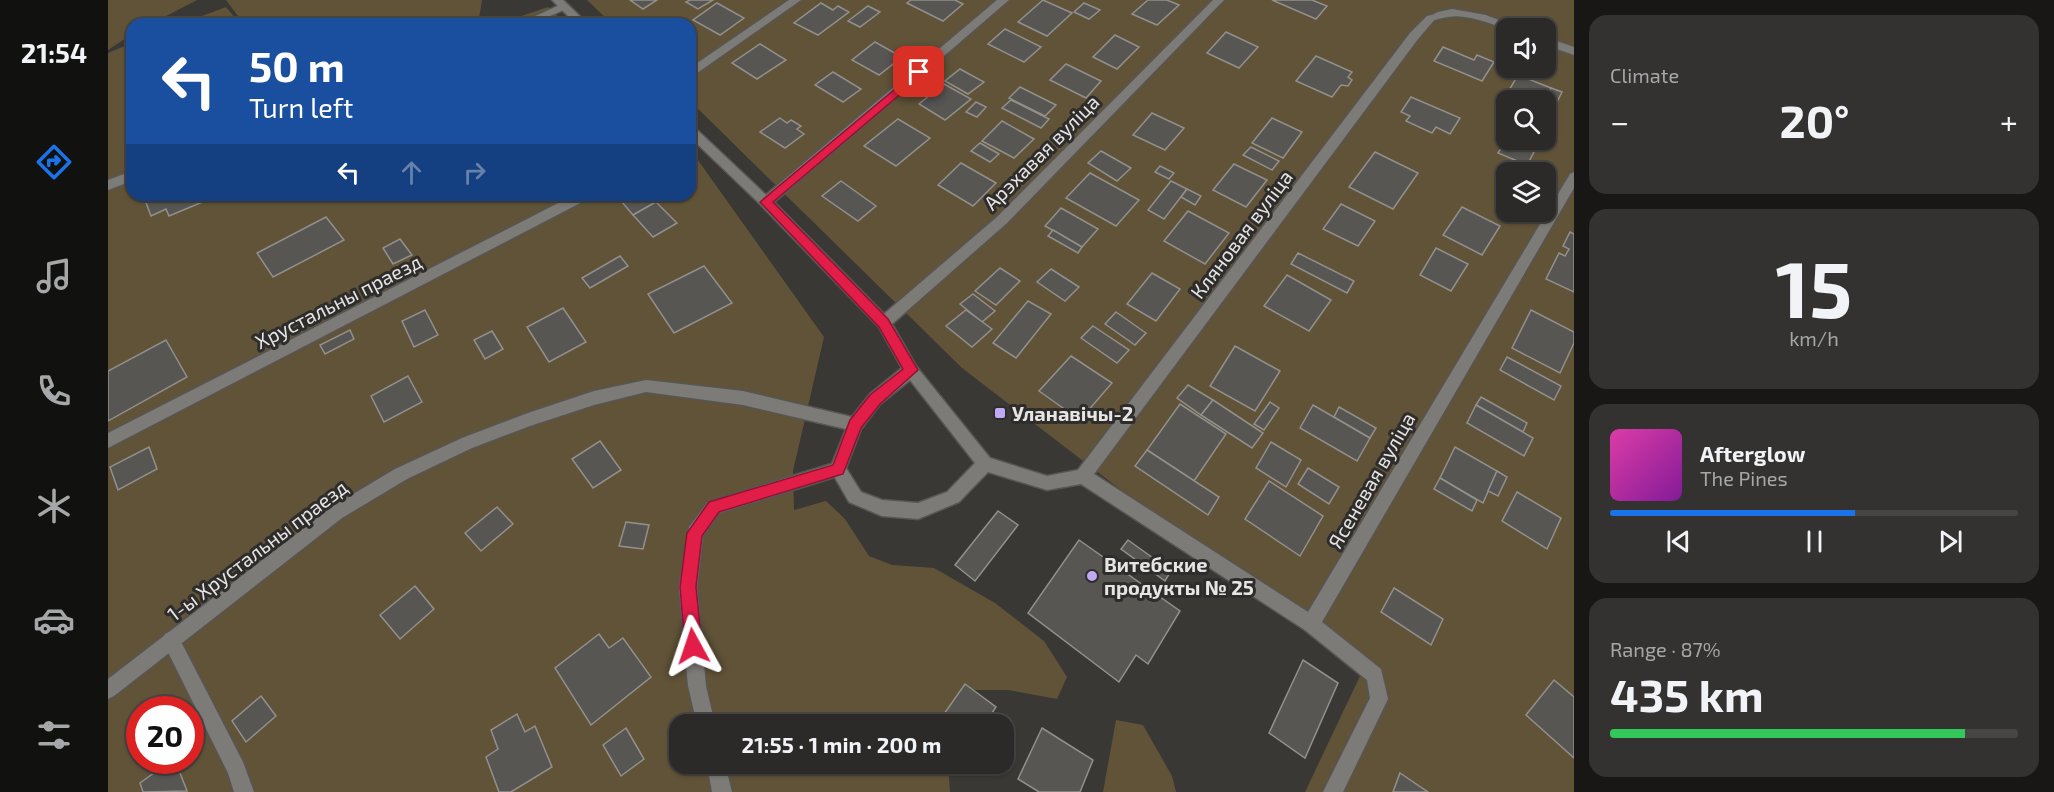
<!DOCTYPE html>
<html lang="en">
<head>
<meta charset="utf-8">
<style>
  body { margin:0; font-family:"Exo 2",sans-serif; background:#333230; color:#f1f3f6; height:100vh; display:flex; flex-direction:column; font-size:22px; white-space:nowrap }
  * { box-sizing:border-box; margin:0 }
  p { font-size:20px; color:#a6a7a8 }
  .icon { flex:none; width:33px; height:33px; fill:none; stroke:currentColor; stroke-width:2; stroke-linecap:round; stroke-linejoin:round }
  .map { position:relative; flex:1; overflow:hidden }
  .panel { display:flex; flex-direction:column; gap:15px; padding:15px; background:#181716; width:480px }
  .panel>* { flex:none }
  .guide { position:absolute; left:18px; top:18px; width:570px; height:183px; border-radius:18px; box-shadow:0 2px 4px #0004,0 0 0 2px #474645; background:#1a4fa0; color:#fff; overflow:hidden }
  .controls { position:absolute; left:1388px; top:18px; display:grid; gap:12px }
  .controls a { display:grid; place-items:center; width:60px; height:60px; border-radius:12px; background:#2b2a28; box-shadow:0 2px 4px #0004,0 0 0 2px #474645; font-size:30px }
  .speed { position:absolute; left:18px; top:696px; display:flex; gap:12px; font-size:30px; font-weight:700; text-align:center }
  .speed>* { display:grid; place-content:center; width:78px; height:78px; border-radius:50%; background:#2b2a28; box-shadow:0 2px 4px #0004,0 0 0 2px #474645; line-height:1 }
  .speed .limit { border:9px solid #d22; background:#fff; color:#111 }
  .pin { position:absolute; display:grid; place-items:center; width:51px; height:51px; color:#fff; margin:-26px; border-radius:12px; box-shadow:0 3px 9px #0006 }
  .me { position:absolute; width:66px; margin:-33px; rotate:355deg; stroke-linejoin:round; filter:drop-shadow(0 0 4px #0008) }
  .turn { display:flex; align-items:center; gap:21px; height:126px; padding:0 24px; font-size:27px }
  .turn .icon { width:78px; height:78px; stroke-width:2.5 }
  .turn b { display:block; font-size:42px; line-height:51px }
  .lanes { display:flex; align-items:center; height:57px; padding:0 24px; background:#0003; justify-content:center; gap:30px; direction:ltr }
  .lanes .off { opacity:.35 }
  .big { font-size:45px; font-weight:700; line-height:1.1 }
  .panel .tile { flex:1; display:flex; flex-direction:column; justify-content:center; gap:9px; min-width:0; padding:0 21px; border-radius:18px; background:#333230 }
  .panel .dial { align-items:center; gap:0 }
  .dial b { font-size:78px; line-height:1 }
  .song { display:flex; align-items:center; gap:18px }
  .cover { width:72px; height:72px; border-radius:9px; background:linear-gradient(135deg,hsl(320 70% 55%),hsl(290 70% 35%)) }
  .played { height:6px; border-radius:3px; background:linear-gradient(90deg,#1a73e8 60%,#474645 60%) }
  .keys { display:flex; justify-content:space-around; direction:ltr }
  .heat { display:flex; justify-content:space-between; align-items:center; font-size:33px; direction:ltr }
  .charge { height:9px; border-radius:4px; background:linear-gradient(90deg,#34c759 87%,#474645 0) }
  .trip { position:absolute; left:561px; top:714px; width:345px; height:60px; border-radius:18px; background:#2b2a28; box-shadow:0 2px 4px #0004,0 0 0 2px #474645; font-weight:700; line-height:60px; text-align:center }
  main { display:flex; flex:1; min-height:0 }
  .tabs { display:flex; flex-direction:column; width:108px; justify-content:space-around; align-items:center; background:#111110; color:#a6a7a8 }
  .tabs .icon { width:42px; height:42px }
  .tabs .selected { color:#1a73e8 }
  .tabs b { font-size:27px; color:#f1f3f6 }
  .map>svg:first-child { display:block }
  .green { fill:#605338; fill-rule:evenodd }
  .building { fill:#585653; stroke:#91908c; stroke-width:1.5 }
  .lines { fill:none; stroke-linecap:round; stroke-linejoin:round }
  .service-casing { stroke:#575654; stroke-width:3 }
  .minor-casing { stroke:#575654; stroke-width:3 }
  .service { fill:#7d7b78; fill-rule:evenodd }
  .minor { fill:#7d7b78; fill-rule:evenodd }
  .route { fill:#e11d48; stroke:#92132f; stroke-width:1.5 }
  .poi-dot { fill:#c1a8f3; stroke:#2f2d2b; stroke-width:2 }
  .labels { text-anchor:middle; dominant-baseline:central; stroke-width:6; stroke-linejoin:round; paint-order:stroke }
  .street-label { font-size:20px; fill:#e6e5e4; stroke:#2f2d2b }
  .poi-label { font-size:20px; font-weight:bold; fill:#e6e5e4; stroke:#2f2d2b; text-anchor:start }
</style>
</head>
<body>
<main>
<nav class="tabs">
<b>21:54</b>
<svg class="icon selected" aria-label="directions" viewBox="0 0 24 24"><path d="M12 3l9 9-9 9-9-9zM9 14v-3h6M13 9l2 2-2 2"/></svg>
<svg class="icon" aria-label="music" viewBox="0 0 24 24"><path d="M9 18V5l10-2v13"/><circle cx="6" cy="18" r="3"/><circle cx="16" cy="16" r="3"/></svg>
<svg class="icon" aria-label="phone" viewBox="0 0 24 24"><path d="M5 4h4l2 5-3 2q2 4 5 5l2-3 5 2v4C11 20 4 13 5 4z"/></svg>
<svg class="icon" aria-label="climate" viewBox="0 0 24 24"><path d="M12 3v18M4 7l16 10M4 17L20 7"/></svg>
<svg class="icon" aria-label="car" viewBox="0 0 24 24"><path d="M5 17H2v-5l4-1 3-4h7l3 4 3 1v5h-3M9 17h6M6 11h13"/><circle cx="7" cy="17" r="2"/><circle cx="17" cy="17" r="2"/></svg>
<svg class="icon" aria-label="filters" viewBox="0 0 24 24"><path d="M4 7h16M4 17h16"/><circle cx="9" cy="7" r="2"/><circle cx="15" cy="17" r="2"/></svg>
</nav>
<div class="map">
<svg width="1466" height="792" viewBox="0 0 1466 792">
  <rect width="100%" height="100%" fill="#393835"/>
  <g class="green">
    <polygon points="0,0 89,0 43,24 24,24 24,34 0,50"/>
    <polygon points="118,0 374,0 370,24 136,24"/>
    <path d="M 479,0 L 1466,0 L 1466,792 L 1197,792 L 1253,674 L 854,368 L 582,101 L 582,24 L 504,24 ZM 1398,28 L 1437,28 L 1437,68 L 1398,68 ZM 1398,100 L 1437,100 L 1437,140 L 1398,140 ZM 1398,172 L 1437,172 L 1437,212 L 1398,212 Z"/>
    <polygon points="118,7 132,24 73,24"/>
    <polygon points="440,7 458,24 390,24"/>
    <path d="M 24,43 L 24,195 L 582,195 L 582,149 L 716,337 L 685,471 L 686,510 L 718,501 L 737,519 L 761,556 L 784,565 L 826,568 L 887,603 L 936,641 L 959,677 L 949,699 L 900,690 L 864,690 L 843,724 L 572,724 L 572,764 L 840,764 L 842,792 L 0,792 L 0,53 ZM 32,710 L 82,710 L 82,760 L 32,760 Z"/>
    <polygon points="1008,720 1035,725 1064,776 1068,792 995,792"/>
  </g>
  <g class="building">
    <polygon points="522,0 549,0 535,9"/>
    <polygon points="582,0 605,0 590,9 578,2"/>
    <polygon points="803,0 847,0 855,4 835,21 799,3"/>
    <polygon points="935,0 964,13 939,36 910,22"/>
    <polygon points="1040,0 1059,0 1071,5 1049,25 1024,14"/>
    <polygon points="1164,0 1204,0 1219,6 1208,19"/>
    <polygon points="609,3 636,18 612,35 585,20"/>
    <polygon points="713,3 725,10 730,6 741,12 710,35 686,23"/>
    <polygon points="976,3 992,10 981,19 966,12"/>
    <polygon points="760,6 772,12 752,27 740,21"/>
    <polygon points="897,29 933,47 916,62 880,44"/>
    <polygon points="1118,32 1150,47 1131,68 1099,53"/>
    <polygon points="1007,35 1031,47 1009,69 985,57"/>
    <polygon points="767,42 794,57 771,75 744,60"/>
    <polygon points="652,44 678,60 649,79 624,63"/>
    <polygon points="1335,47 1366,60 1369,55 1386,62 1374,81 1326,61"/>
    <polygon points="1208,56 1244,72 1240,77 1244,80 1240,86 1233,85 1224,97 1188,81"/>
    <polygon points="958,64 993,81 978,98 942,80"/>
    <polygon points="852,69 876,82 860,94 837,81"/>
    <polygon points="725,72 753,89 735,102 707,85"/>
    <polygon points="1410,75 1443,88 1437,100 1406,100 1397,97"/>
    <polygon points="836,84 863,99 837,120 811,104"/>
    <polygon points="912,87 948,105 937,116 901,98"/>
    <polygon points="1443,88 1454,92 1446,108 1437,104"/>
    <polygon points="1303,97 1352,118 1342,134 1328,127 1324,133 1298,121 1302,116 1293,112"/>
    <polygon points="903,100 941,119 933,128 894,108"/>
    <polygon points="868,102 878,107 869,117 858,112"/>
    <polygon points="1044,113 1076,128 1057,150 1025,135"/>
    <polygon points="672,118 679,123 683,120 693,126 689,129 696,134 677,148 652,132"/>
    <polygon points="1164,118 1194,132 1175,158 1144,143"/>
    <polygon points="790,119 822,138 788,166 756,146"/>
    <polygon points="894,121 926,139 906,158 874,141"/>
    <polygon points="1398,140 1426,152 1419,165 1390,153"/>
    <polygon points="872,143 891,154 882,162 863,151"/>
    <polygon points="1143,147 1171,161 1164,170 1135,155"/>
    <polygon points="993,151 1023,168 1009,181 980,163"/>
    <polygon points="1267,152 1310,173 1285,209 1241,187"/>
    <polygon points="853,163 888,183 865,206 830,185"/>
    <polygon points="1126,164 1159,180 1138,207 1105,190"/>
    <polygon points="1052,166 1066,173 1061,179 1047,172"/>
    <polygon points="982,173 1031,200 1008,226 958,198"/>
    <polygon points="733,181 768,206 750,221 714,196"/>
    <polygon points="1063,181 1079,189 1056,219 1040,210"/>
    <polygon points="1079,189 1093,196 1087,205 1073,197"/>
    <polygon points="50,195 109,195 109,196 61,216 58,209 43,216 37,200"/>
    <polygon points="508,195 542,195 548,202 525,215"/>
    <polygon points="548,202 569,223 545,237 525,215"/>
    <polygon points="1233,204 1267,221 1250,246 1215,229"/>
    <polygon points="1354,207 1392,226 1374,255 1335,235"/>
    <polygon points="953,208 990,229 974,247 937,226"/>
    <polygon points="1080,211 1121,233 1097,264 1056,241"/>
    <polygon points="218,217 236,240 165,277 149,253"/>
    <polygon points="945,230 974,247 970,253 940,236"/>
    <polygon points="1462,232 1466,234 1466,292 1438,279 1451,253 1457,256 1461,249 1455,246"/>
    <polygon points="292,239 304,255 285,264 275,248"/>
    <polygon points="1328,248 1360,264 1343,291 1312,275"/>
    <polygon points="1190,253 1246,281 1239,293 1183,264"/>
    <polygon points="512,256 520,266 482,288 474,278"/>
    <polygon points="596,266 624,303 566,333 540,294"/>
    <polygon points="892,268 912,281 888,305 867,291"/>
    <polygon points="943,269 971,287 957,301 929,282"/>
    <polygon points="1044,273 1072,289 1048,321 1019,304"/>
    <polygon points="1179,275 1223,300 1201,331 1156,306"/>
    <polygon points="865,294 887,311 874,322 852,304"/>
    <polygon points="920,301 943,314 908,358 885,343"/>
    <polygon points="455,308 478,342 441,362 419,327"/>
    <polygon points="317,310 330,335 306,347 294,321"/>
    <polygon points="858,310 884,329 864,347 838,326"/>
    <polygon points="1423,310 1466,332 1466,343 1452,373 1404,348"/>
    <polygon points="1008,312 1038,333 1027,345 997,324"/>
    <polygon points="985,326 1021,350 1009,363 973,338"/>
    <polygon points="242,330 246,339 217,354 212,345"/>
    <polygon points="384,331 395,349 377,359 366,340"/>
    <polygon points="58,340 79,377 0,421 0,371"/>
    <polygon points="1127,346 1172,371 1147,411 1102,386"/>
    <polygon points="963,356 1004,383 972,420 931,391"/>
    <polygon points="1399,357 1453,386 1446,400 1392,370"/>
    <polygon points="300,376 314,402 276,422 263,396"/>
    <polygon points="1080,385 1105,400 1093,415 1069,398"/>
    <polygon points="1373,397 1419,423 1415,432 1368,405"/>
    <polygon points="1105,400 1155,433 1144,448 1093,415"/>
    <polygon points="1162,402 1171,408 1156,430 1146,424"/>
    <polygon points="1072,404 1118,434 1086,481 1039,450"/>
    <polygon points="1205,405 1262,438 1249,461 1192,428"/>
    <polygon points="1368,405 1425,438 1416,456 1359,423"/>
    <polygon points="1231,407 1268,428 1262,438 1226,417"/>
    <polygon points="492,441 513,470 485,488 464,459"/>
    <polygon points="1163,442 1193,460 1178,487 1148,468"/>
    <polygon points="41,447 49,469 10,490 2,467"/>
    <polygon points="1347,447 1389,471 1375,503 1332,478"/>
    <polygon points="1039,450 1111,497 1100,515 1027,466"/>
    <polygon points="1200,468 1231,487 1221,504 1190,484"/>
    <polygon points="1389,471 1399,477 1390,496 1380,491"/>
    <polygon points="1332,478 1369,500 1364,511 1326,489"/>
    <polygon points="1161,481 1215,516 1192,556 1137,519"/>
    <polygon points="1409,492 1453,518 1439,549 1394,521"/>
    <polygon points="389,507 405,524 373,551 357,533"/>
    <polygon points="890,511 910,525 867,581 847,565"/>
    <polygon points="518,522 541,525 535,549 511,546"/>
    <polygon points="971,540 1072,611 1040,664 1028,655 1011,682 920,613"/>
    <polygon points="1020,540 1063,571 1057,581 1013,549"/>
    <polygon points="307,586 326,609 292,639 272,615"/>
    <polygon points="1286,588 1335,619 1323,645 1273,612"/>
    <polygon points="491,634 501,648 515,638 543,677 483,725 447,668"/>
    <polygon points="1195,660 1230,683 1197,758 1161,733"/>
    <polygon points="1446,680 1466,697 1466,758 1418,715"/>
    <polygon points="857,684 888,707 877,724 829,724"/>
    <polygon points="153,696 168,716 138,742 124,721"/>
    <polygon points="409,714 417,732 427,726 444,767 403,792 391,792 378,757 390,749 383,730"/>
    <polygon points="518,728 536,759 513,776 495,745"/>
    <polygon points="934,728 985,760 972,792 931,792 910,779"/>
    <polygon points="64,760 67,760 79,791 35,792 32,783"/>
    <polygon points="1292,773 1320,792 1285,792"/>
  </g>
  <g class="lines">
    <defs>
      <g id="service">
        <polygon points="456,3 461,6 460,8 424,24 410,24"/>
        <path d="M 1344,9 L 1378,15 L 1411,28 C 1392,30 1376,19 1356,17 C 1344,15 1334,18 1323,21 L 1318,18 L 1330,12 Z"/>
        <polygon points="1437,37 1466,47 1466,55 1437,45"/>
        <polygon points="24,171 24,181 0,190 0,180"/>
        <polygon points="466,195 483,195 482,198 0,448 0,433"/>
        <polygon points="730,462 736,464 738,469 736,474 611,513 595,536 589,587 598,686 607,724 589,724 580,686 571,587 581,527 600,502"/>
        <polygon points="63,631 69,634 135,762 146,792 126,792 120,773 54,640 57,634"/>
        <polygon points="599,764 617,764 624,792 604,792"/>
      </g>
      <g id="minor">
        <polygon points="444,0 455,0 480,24 468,24"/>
        <polygon points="681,0 693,0 582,78 582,68"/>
        <path d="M 889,0 L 901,0 L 666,202 L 776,314 L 889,217 L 1105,0 L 1116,0 L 899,223 L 784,324 L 808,366 L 882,458 L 939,476 L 970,470 L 1302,33 L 1319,16 L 1323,15 L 1328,18 L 1310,39 L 986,474 L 1200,612 L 1462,174 L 1466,172 L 1466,188 L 1214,622 L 1273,669 L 1280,699 L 1235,792 L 1215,792 L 1262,698 L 1259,680 L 1197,630 L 973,484 L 939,490 L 880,472 L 851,502 L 810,519 L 774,516 L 741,502 L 722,469 L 738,429 L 635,405 L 538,392 L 486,405 L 422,426 L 364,448 L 299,479 L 234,518 L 6,696 L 0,699 L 0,679 L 222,508 L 287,469 L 354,438 L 420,413 L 486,391 L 538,380 L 635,391 L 744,417 L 762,394 L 794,368 L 771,327 L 653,205 L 582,137 L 582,126 L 586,127 L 658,195 ZM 802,380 L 867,463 L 839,492 L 810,503 L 774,500 L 753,492 L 738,468 L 753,429 L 772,404 Z"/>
      </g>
    </defs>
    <use href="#service" class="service-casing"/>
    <use href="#minor" class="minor-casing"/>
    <use href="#service" class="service"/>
    <use href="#minor" class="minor"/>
  </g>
  <polygon class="route" points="811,69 815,70 815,75 665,202 780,319 810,370 772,404 753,428 735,474 611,512 594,536 588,587 594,646 591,652 585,654 580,652 577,646 572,587 579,533 601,502 725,465 742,420 762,395 795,369 771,327 652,202"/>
  <g class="poi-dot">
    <rect x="886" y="407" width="12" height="12" rx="3"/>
    <circle cx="984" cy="576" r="6"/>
  </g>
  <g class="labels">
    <g class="street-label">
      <text transform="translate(933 152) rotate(-45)">Арэхавая вуліца</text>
      <text transform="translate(1133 234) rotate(-53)">Кляновая вуліца</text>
      <text transform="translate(230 301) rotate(-27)">Хрустальны праезд</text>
      <text transform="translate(1263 480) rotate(-60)">Ясеневая вуліца</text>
      <text transform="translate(149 550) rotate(-37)">1-ы Хрустальны праезд</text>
    </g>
    <g class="poi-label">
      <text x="904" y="413">Уланавічы-2</text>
      <text x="996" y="564">Витебские<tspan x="996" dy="23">продукты № 25</tspan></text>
    </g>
  </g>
</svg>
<div class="controls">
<a><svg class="icon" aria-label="sound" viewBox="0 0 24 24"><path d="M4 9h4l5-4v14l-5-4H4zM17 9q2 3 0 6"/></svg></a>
<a><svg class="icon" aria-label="search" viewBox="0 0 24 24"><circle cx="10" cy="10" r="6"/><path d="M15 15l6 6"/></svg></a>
<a><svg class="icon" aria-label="layers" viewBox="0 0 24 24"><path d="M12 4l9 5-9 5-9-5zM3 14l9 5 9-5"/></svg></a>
</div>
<div class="speed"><div class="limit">20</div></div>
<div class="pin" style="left:811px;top:72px;background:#d93025"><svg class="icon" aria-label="arrive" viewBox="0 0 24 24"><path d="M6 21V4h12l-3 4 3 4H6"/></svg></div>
<svg class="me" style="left:585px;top:646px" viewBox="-20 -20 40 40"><path d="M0-17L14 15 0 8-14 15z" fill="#e11d48" stroke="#fff" stroke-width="4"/></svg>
<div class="trip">21:55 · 1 min · 200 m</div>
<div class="guide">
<div class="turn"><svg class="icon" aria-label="left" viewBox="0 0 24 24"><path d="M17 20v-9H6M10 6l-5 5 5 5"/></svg><div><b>50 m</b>Turn left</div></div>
<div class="lanes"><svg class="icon" aria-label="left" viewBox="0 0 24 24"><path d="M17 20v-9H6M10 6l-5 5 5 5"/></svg><svg class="icon off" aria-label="ahead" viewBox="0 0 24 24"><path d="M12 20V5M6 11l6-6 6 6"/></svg><svg class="icon off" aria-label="right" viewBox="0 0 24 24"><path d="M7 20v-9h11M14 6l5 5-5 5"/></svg></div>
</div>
</div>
<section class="panel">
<div class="tile"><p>Climate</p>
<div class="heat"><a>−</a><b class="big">20°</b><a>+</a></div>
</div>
<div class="tile dial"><b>15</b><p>km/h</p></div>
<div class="tile">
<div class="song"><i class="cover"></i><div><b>Afterglow</b><p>The Pines</p></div></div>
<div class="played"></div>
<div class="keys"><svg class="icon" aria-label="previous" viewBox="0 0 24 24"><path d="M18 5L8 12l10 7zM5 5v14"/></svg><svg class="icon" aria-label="pause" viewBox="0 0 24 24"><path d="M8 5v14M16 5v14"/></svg><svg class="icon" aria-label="next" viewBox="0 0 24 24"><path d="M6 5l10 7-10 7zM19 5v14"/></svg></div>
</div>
<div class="tile"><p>Range · 87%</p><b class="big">435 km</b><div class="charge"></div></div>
</section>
</main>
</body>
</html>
